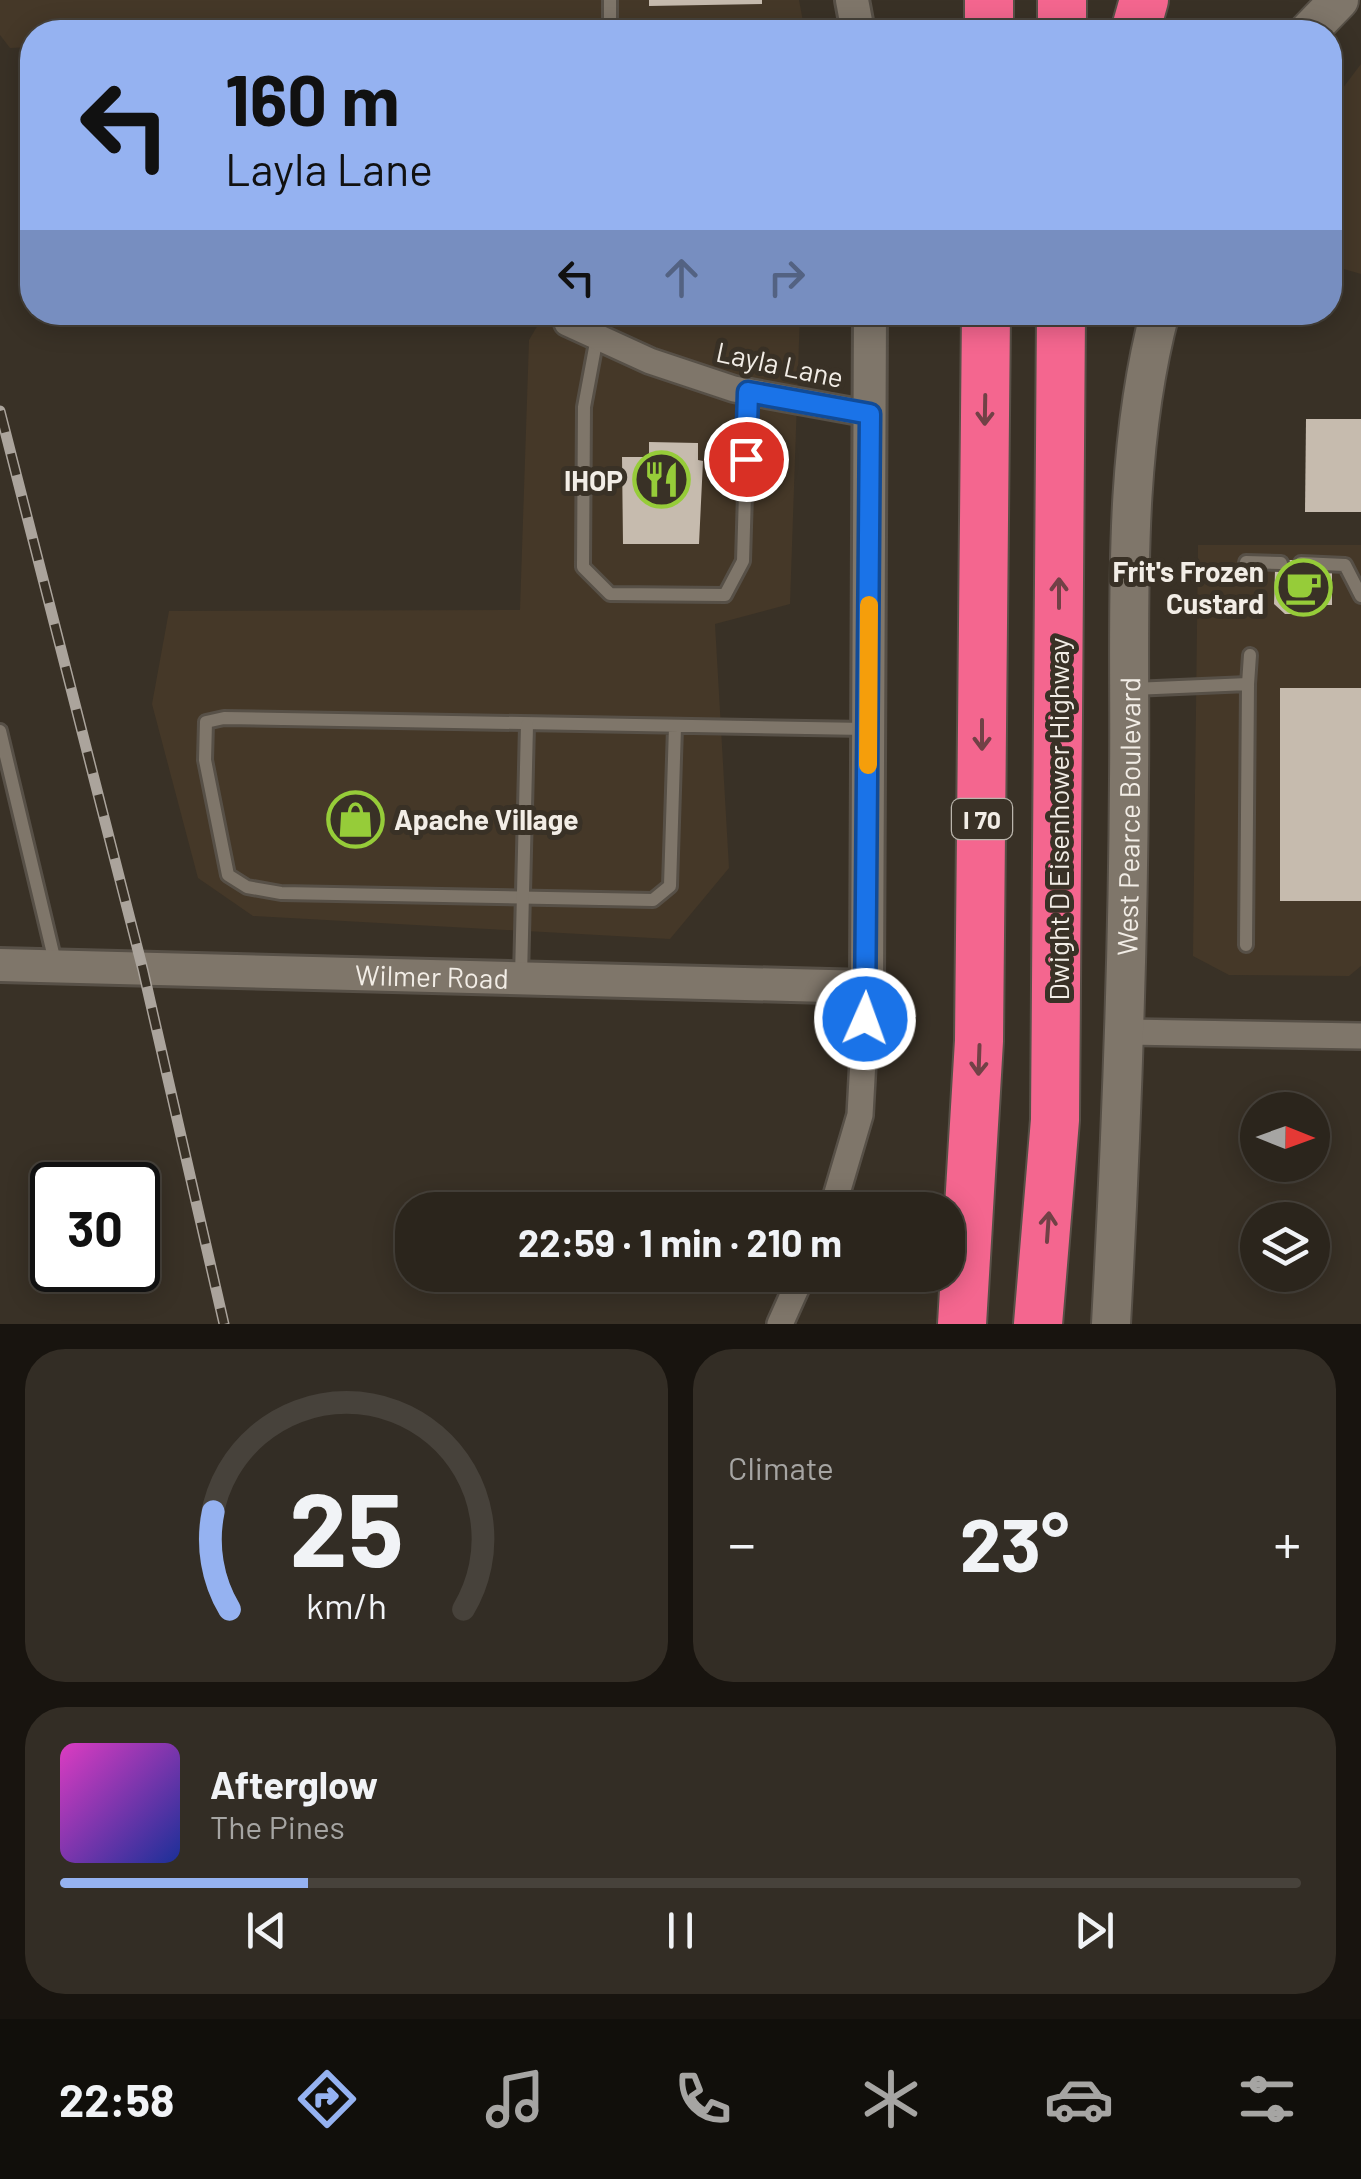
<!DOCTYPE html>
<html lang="en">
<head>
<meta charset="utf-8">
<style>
  body { margin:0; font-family:Barlow,sans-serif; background:#332d25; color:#f1f3f6; height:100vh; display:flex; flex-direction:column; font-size:38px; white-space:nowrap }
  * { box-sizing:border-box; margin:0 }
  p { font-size:32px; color:#a6a5a3 }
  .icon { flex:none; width:55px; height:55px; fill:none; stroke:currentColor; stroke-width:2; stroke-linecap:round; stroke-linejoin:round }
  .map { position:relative; height:1324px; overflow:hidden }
  .details { display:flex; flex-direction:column; gap:25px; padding:25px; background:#18140f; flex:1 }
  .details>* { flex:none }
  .hud { position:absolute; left:20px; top:20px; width:1322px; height:305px; border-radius:40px; box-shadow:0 5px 25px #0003,0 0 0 2px #47423b; background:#95b2f1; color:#111; overflow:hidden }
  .needle { width:65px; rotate:91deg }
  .controls { position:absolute; left:1240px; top:1092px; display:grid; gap:20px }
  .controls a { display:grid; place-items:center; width:90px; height:90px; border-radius:50%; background:#2b251c; box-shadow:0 5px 25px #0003,0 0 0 2px #47423b; font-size:50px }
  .speed { position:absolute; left:30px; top:1162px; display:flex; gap:20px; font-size:50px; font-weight:700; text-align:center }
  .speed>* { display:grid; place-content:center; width:130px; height:130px; border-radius:50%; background:#2b251c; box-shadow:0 5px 25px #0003,0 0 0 2px #47423b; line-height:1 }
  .speed .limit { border:5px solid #111; border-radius:15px; background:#fff; color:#111 }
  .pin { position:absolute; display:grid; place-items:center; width:85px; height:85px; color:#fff; margin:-42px; border:5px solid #fff; border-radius:50%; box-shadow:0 2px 10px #0007 }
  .me { position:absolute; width:110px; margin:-55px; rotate:2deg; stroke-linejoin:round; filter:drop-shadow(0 0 8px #0008) }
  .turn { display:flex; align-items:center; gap:35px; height:210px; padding:0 40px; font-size:45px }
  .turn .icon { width:130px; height:130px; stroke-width:2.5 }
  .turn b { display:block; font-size:70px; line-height:85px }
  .lanes { display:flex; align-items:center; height:95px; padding:0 40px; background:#0003; justify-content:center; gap:50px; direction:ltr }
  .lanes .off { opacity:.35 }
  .big { font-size:75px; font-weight:700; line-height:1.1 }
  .details .card { flex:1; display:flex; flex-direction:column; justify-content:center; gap:15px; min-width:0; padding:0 35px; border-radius:40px; background:#332d25 }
  .details .dial { align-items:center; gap:0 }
  .dial svg { height:260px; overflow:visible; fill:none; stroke:#47423b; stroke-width:7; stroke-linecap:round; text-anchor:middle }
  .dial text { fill:#f1f3f6; stroke:none }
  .song { display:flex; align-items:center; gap:30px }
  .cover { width:120px; height:120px; border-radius:15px; background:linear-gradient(135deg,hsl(310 70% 55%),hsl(230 70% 35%)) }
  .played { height:10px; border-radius:5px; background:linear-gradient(90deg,#95b2f1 20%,#47423b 20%) }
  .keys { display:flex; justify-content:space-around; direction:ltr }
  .heat { display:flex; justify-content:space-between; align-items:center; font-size:55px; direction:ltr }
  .details .tiles { flex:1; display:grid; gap:25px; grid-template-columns:1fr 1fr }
  .card:last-child { grid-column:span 2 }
  .trip { position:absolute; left:395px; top:1192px; width:570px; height:100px; border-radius:40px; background:#2b251c; box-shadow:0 5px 25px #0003,0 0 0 2px #47423b; font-weight:700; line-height:100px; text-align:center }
  .menu { display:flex; height:160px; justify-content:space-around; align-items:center; background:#110f0b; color:#a6a5a3 }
  .menu .icon { width:70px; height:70px }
  .menu .current { color:#95b2f1 }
  .menu b { font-size:45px; color:#f1f3f6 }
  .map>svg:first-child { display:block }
  .built { fill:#453828 }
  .building { fill:#c6bbae }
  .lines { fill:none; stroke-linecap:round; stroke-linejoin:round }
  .service-casing { stroke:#575047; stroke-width:18 }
  .minor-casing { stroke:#575047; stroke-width:30 }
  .tertiary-casing { stroke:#575047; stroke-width:38 }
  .secondary-casing { stroke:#575047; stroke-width:42 }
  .motorway-casing { stroke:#575047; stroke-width:52 }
  .service { stroke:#7f766a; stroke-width:12 }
  .minor { stroke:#7f766a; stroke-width:25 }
  .tertiary { stroke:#7f766a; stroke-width:32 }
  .secondary { stroke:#7f766a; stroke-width:38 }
  .motorway { stroke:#f4668f; stroke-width:48 }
  .rail-casing { stroke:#aba49c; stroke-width:11 }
  .rail { stroke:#393126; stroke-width:8; stroke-dasharray:22; stroke-linecap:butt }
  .oneway { stroke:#714146 }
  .route-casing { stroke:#114b97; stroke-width:25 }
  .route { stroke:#1a73e8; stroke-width:18 }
  .slow { stroke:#f59e0b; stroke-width:18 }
  .labels { text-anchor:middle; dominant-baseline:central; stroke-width:10; stroke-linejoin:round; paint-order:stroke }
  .shield { fill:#393126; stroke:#bab5ac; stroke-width:2.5 }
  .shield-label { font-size:25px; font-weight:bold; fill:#f2ede6 }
  .street-label { font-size:28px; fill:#f2ede6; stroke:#393126 }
  .poi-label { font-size:28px; font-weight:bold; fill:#f2ede6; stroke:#393126; text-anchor:end }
</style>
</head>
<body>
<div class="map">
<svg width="1361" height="1324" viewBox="0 0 1361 1324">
  <rect width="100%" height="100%" fill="#393126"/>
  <g class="built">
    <polygon points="0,0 799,0 805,32 32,32 32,47 10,48 0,35"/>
    <polygon points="1361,64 1361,274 1330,265 1330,105"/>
    <polygon points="545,313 800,313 790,604 715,624 729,868 670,939 253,916 198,878 152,704 169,611 520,610 529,340"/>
    <polygon points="1198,545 1361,545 1361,966 1349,976 1229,975 1193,956"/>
  </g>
  <g class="building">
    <polygon points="649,0 762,0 762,4 649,6"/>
    <polygon points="1306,419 1361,419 1361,512 1305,512"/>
    <polygon points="649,442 698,443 698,460 703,461 699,544 623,544 622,457 649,457"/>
    <polygon points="1285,560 1301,560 1301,569 1332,570 1332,605 1301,605 1301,614 1285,614 1274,604 1275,570"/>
    <rect x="1280" y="688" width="81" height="213"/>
  </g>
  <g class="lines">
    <defs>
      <g id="service">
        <polyline points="610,32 610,0"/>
        <polyline points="597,337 584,407 583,567 610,594 725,595 743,561 748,392"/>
        <polyline points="1246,562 1281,563"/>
        <polyline points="1301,563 1345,565 1361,596"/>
        <polyline points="1248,684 1250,655"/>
        <polyline points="1133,689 1248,684 1246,945"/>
        <polyline points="675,727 670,886 653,900 281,893 247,887 228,875 205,760 206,722 224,718 866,729"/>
        <polyline points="0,731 56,966"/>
        <polyline points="521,977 527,725"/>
      </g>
      <g id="minor">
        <polyline points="567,323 650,361 734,389 870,414"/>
        <polyline points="1127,1032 1361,1036"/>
        <polyline points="832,1210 860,1115 867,987"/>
        <polyline points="780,1324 802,1275"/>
      </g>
      <g id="tertiary">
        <polyline points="852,0 858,32"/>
        <path id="s1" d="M 0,965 L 867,987 L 870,312"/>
      </g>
      <g id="secondary">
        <polyline points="1308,32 1339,0"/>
        <path id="s2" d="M 1111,1324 C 1121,1142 1128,961 1129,779 C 1131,625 1120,463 1160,312"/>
      </g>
      <g id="motorway">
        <polyline points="989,32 989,0"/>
        <polyline points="1062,32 1062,0"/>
        <polyline points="1135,32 1144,0"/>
        <polyline points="962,1324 979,1041 986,312"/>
        <polyline points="1038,1324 1055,1120 1061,312"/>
      </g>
    </defs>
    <use href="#service" class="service-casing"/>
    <use href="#minor" class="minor-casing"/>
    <use href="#tertiary" class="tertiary-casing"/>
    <use href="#secondary" class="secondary-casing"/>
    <use href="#motorway" class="motorway-casing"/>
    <use href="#service" class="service"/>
    <use href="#minor" class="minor"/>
    <use href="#tertiary" class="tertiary"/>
    <use href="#secondary" class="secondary"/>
    <use href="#motorway" class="motorway"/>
    <defs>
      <polyline id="rail" points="0,411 143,970 224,1324"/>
    </defs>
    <use href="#rail" class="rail-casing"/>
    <use href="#rail" class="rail"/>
  </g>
  <defs><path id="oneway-shaft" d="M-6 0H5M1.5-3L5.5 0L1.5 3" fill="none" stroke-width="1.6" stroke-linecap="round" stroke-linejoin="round" transform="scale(2.5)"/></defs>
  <g class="oneway">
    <use href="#oneway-shaft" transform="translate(985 410) rotate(91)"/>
    <use href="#oneway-shaft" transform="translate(1059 593) rotate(-90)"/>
    <use href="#oneway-shaft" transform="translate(982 735) rotate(90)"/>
    <use href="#oneway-shaft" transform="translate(979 1060) rotate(92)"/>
    <use href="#oneway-shaft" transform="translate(1048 1227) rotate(-86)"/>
  </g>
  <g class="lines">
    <defs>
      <polyline id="route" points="746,459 748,392 870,414 865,1019"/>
    </defs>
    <use href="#route" class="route-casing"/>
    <use href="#route" class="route"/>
    <polyline class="slow" points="868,765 869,605"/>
  </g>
  <defs>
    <symbol id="restaurant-ring" viewBox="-11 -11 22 22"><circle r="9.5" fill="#393126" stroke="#96cc39" stroke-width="1.5"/><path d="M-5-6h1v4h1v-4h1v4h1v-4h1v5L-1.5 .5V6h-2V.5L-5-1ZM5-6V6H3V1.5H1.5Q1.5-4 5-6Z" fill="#96cc39"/></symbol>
    <symbol id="cafe-ring" viewBox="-11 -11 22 22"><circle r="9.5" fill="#393126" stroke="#96cc39" stroke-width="1.5"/><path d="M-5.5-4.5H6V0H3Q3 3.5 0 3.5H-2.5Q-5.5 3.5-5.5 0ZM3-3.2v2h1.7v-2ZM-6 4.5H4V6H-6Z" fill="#96cc39"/></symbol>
    <symbol id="shop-ring" viewBox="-11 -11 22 22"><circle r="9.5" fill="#393126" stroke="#96cc39" stroke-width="1.5"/><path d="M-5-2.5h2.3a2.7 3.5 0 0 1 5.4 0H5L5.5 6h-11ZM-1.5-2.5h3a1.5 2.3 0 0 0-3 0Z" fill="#96cc39"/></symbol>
  </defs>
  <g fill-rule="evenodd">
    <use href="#restaurant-ring" x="630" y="448" width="63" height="63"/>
    <use href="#cafe-ring" x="1272" y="556" width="63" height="63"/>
    <use href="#shop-ring" x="324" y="788" width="63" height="63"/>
  </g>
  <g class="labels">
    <rect class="shield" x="952" y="799" width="60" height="40" rx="8"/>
    <g class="shield-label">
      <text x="982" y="819">I 70</text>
    </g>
    <g class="street-label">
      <text transform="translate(780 364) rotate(12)">Layla Lane</text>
      <text stroke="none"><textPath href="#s2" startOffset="508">West Pearce Boulevard</textPath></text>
      <text transform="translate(1058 819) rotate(-90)">Dwight D Eisenhower Highway</text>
      <text stroke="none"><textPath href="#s1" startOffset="432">Wilmer Road</textPath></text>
    </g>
    <g class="poi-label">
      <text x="623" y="480">IHOP</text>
      <text x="1264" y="571">Frit's Frozen<tspan x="1264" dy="32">Custard</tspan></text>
      <text x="394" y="819" text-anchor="start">Apache Village</text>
    </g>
  </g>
</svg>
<div class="controls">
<a><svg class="needle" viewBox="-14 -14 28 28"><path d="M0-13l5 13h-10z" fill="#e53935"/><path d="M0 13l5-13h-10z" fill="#a6a5a3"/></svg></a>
<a><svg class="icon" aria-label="layers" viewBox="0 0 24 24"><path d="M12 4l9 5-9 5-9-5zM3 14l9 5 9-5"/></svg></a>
</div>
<div class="speed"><div class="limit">30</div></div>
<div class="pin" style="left:746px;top:459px;background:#d93025"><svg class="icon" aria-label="arrive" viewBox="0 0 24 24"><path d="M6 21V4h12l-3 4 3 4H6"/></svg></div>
<svg class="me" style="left:865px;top:1019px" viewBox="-20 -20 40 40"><circle r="17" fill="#1a73e8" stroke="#fff" stroke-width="3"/><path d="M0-11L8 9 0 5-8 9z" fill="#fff"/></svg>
<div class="trip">22:59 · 1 min · 210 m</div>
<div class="hud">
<div class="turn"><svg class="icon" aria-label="left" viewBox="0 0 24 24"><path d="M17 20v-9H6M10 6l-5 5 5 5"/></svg><div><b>160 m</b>Layla Lane</div></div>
<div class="lanes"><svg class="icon" aria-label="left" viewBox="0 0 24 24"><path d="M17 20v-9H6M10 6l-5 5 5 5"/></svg><svg class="icon off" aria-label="ahead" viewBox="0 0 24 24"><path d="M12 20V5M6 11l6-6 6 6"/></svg><svg class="icon off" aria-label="right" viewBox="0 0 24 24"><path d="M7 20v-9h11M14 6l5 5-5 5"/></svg></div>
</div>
</div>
<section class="details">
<div class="tiles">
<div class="card dial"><svg viewBox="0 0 100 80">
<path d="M14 69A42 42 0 1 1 86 69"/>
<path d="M14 69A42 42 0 0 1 9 39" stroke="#95b2f1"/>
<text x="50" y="56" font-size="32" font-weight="700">25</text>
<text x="50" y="72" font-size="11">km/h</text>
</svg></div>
<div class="card"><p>Climate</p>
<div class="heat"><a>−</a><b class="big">23°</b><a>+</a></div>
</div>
<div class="card">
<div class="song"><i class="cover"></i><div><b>Afterglow</b><p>The Pines</p></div></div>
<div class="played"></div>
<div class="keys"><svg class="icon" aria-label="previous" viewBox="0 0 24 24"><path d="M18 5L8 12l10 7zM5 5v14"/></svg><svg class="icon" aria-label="pause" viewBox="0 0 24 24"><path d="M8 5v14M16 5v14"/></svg><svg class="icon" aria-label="next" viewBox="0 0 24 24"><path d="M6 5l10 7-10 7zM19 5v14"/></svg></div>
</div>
</div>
</section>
<nav class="menu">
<b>22:58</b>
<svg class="icon current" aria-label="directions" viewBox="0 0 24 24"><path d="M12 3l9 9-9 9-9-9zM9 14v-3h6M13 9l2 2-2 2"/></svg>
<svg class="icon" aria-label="music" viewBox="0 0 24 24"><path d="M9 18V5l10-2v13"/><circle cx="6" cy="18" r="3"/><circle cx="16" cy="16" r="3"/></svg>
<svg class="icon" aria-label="phone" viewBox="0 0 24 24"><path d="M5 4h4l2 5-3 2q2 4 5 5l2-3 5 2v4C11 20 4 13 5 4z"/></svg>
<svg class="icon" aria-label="climate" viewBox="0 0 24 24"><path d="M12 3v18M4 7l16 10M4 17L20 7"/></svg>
<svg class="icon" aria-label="car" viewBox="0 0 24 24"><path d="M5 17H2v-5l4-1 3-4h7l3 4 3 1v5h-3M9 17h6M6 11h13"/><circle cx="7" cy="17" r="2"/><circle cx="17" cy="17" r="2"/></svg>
<svg class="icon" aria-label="filters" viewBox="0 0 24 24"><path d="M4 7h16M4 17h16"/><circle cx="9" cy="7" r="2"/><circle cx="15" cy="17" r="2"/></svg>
</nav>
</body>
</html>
